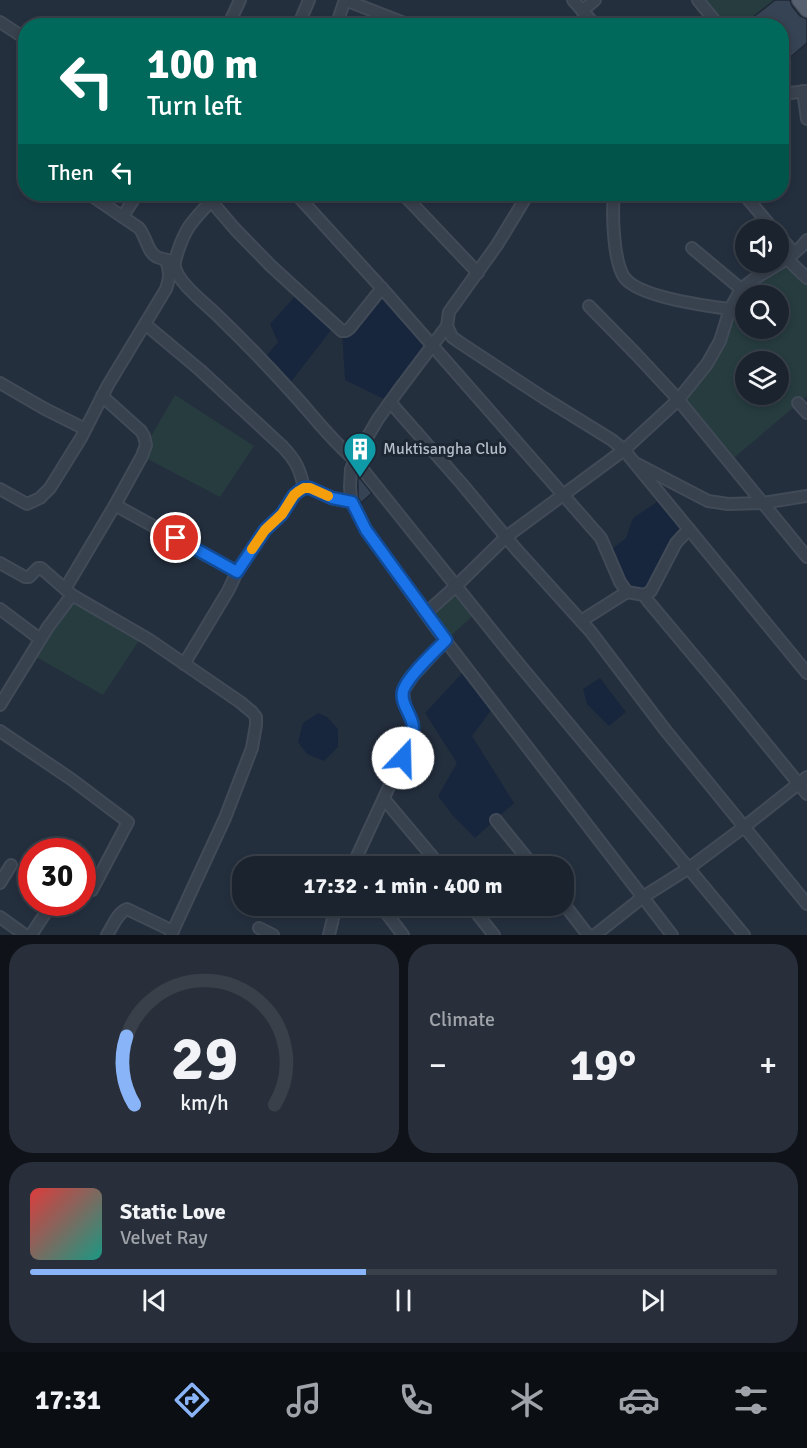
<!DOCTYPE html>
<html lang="en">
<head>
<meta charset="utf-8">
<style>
  body { margin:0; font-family:Signika,sans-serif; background:#282f3a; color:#f1f3f6; height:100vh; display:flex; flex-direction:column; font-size:22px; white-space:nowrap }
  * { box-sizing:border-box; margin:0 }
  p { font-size:20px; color:#a0a4aa }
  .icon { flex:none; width:33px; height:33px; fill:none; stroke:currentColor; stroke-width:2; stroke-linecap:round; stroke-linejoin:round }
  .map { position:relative; height:935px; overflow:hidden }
  .drawer { display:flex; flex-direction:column; gap:9px; padding:9px; background:#0f1319; flex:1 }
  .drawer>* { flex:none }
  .hud { position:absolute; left:18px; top:18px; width:771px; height:183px; border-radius:24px; box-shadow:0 3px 9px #0003,0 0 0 2px #39404a; background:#00695c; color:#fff; overflow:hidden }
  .controls { position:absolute; left:735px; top:219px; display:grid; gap:12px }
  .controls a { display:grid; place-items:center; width:54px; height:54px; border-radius:50%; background:#1b232e; box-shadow:0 3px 9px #0003,0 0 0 2px #39404a; font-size:30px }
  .speed { position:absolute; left:18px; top:838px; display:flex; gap:12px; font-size:30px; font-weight:700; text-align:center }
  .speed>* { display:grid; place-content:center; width:78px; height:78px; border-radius:50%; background:#1b232e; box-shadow:0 3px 9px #0003,0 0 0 2px #39404a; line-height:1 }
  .speed .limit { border:9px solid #d22; background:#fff; color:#111 }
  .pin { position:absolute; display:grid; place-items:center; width:51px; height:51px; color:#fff; margin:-26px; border:3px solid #fff; border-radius:50%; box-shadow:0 2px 6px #0007 }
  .me { position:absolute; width:66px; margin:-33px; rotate:21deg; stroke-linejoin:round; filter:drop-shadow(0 0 4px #0008) }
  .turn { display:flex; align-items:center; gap:21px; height:126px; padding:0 30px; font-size:27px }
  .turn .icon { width:78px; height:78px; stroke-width:2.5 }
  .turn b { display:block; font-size:42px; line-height:51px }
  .then { display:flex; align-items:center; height:57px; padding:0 30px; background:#0003; gap:12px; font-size:22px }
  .big { font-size:45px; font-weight:700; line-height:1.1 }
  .drawer .card { flex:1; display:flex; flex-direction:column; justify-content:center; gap:9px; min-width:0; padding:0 21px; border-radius:24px; background:#282f3a }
  .drawer .dial { align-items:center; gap:0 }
  .dial svg { height:156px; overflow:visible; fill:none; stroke:#39404a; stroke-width:7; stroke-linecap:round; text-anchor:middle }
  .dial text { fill:#f1f3f6; stroke:none }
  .song { display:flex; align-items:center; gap:18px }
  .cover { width:72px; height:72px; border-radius:9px; background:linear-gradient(135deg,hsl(0 70% 55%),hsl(170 70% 35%)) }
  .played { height:6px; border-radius:3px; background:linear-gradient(90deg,#8ab4f8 45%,#39404a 45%) }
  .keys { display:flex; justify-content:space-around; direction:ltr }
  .heat { display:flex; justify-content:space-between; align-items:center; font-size:33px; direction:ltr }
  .drawer .tiles { flex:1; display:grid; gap:9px; grid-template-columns:1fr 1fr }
  .card:last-child { grid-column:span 2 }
  .trip { position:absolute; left:232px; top:856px; width:342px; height:60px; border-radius:24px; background:#1b232e; box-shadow:0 3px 9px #0003,0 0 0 2px #39404a; font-weight:700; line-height:60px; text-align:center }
  .tabs { display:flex; height:96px; justify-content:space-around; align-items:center; background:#0b0e12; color:#a0a4aa }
  .tabs .icon { width:42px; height:42px }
  .tabs .selected { color:#8ab4f8 }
  .tabs b { font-size:27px; color:#f1f3f6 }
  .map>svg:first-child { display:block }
  .green { fill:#263c3f; fill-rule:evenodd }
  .water { fill:#17263c }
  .building { fill:#364354; stroke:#1f2835; stroke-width:1.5 }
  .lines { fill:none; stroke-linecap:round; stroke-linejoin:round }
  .minor-casing { stroke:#414a57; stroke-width:14 }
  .major-casing { stroke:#414a57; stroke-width:16 }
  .minor { stroke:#38414e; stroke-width:10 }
  .major { stroke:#56606e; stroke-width:14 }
  .route-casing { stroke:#114b97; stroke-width:15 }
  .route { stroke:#1a73e8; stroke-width:10 }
  .slow { stroke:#f59e0b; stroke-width:10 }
  .labels { text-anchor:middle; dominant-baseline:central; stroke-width:6; stroke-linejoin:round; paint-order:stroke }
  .poi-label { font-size:16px; fill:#b4bcc9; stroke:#1d2633; text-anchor:start }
</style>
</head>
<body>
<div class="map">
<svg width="807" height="935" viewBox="0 0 807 935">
  <rect width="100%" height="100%" fill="#242f3e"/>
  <g class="green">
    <polygon points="698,0 775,0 743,26 719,25"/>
    <path d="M 787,259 L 807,278 L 807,396 L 729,462 L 678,400 L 696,380 L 735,299 ZM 746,296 L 778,296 L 778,328 L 746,328 ZM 746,362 L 778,362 L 778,394 L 746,394 Z"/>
    <polygon points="175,395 254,446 220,497 142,456 146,445"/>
    <polygon points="456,586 477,612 446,640 426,613"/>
    <polygon points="72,595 142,636 103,695 31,654"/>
  </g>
  <g class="water">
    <polygon points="382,288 432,346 390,402 345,380 342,331"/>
    <polygon points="299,292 335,325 287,387 262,361 278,342 270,324"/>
    <polygon points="663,498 689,529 651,591 627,592 607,553 626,538 633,518"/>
    <polygon points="467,668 495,705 472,736 514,803 475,838 454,817 438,796 457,763 425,713"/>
    <polygon points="600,678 626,712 609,726 587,704 583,689"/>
    <polygon points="318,713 327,717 338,729 338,747 324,761 307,754 298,742 303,723"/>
  </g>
  <g class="building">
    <polygon points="775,0 790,0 792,6 800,16 807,19 807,43 786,61 782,55 782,26 758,26 752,18"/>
    <polygon points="358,476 372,493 361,503 358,497"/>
  </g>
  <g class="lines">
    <defs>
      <g id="minor">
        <polyline points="345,0 412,26"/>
        <polyline points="573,0 596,26"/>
        <polyline points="698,0 719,26"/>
        <polyline points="582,11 595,0"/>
        <polyline points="0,22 26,39"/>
        <polyline points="228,26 240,0"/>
        <polyline points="298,26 309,0"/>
        <polyline points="336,26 345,0"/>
        <polyline points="803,91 807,119"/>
        <polyline points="782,94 807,91"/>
        <path d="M 89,194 L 139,228 C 146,236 147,252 157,257 C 162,259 167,260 172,261"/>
        <polyline points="207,194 211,201 235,229 270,265 342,331 346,331 350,328 382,288"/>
        <polyline points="296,194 388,295 601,538 620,582 627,592 644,595 651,591 676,543 689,529"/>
        <polyline points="403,194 478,273"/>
        <polyline points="528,194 497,245 449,312 447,326 452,337 459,342 544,398 612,440 624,450 807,673"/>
        <path d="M 614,194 C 612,213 613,260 624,277 C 638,297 706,306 730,309"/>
        <polyline points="741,194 747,198 774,230"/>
        <path d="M 211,201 C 192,222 186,226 177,254 C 176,258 174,262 175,267 C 178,283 206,304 217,315 C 244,341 271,369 296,397 C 315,418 333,442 355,460 L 513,657 L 744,935"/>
        <polyline points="123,216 137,194"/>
        <polyline points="778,234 794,253"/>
        <polyline points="692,248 741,289"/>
        <polyline points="787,259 807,278"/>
        <polyline points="589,306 636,354 676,397 807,557"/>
        <path d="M 145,324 L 200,370 L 283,447 C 296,461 300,469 304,488"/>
        <polyline points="447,326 398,391 378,419 358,453 351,469 350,487 351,499 366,530 435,627 672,935"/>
        <polyline points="0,383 45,409 85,429"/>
        <polyline points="390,402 462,484 516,549 591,632 666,731 807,904"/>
        <polyline points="798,403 807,413"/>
        <polyline points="637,464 708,501 728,504 762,503 807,496"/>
        <path d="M 0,489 L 27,504 L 40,498 L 50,488 L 81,438 L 108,385 L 166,289 C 170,278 170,271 166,260"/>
        <polyline points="115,505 237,572"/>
        <polyline points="0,563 25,577 29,577 38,568 41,568 72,595 148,639 240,702 252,712 256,717 256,725 252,748 225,818 171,935"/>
        <polyline points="65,589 115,505 142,456 146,445 144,436 141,431 102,396"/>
        <polyline points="644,595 648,601 725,693 807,794"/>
        <polyline points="0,609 40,639"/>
        <polyline points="426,613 456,586 506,537 624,450 678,400 707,364 720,341 730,309 741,289 754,279 787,259 801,247 807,240"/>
        <polyline points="581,621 627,592"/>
        <polyline points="184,664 228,591 237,572 265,530 282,514 294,495 304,488 310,488 331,498 352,502"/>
        <polyline points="0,705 48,627 72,595"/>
        <polyline points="0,731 71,779 128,822 92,890 82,887"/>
        <polyline points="384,799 441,867"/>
        <polyline points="496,820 534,867"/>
        <polyline points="352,867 412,737 413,724 405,705 403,691 413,676 446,640"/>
        <polyline points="0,883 11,865"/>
        <polyline points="564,904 588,935"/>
        <polyline points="381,906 403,935"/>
        <polyline points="471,906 494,935"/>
        <polyline points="0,917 25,935"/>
        <polyline points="259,928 273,935"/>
        <polyline points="31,935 52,903"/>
        <path d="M 107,935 C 113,926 117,913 127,909 L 173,931"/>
        <polyline points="329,935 336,906"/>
        <polyline points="595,935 643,897 689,868 744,827 807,777"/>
      </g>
      <polyline id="major" points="799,0 807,10"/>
    </defs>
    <use href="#minor" class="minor-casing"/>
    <use href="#major" class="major-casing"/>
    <use href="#minor" class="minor"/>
    <use href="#major" class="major"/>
  </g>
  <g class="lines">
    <defs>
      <path id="route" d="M 176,538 L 237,572 L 265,530 L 282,514 L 294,495 L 299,491 L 304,488 L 310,488 L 332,498 L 352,502 L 366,530 L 446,640 C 435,651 407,677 403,691 C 400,704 412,714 413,727 C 414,738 407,748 403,758"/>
    </defs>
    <use href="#route" class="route-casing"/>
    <use href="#route" class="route"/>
    <polyline class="slow" points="252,549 265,530 282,514 294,495 299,491 304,488 310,488 328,496"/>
  </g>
  <defs>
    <symbol id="building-pin" viewBox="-11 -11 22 30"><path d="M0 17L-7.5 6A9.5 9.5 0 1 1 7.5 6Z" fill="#0f9aa8" stroke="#1d2633"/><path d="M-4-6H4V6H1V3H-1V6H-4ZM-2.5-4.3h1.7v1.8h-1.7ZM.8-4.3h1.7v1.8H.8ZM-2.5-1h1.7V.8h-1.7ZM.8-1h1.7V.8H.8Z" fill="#fff"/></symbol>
  </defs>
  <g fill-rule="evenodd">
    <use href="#building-pin" x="341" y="430" width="38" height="52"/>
  </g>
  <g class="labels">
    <g class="poi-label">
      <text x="383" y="449">Muktisangha Club</text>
    </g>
  </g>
</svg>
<div class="controls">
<a><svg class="icon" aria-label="sound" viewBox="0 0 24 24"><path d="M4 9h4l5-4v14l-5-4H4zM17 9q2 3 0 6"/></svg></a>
<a><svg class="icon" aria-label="search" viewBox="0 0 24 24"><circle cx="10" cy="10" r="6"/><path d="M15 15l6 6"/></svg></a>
<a><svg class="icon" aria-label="layers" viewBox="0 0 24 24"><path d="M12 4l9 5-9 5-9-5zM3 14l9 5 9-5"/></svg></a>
</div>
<div class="speed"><div class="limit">30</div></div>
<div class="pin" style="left:176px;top:538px;background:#d93025"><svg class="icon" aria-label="arrive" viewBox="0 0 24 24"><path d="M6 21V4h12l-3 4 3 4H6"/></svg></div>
<svg class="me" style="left:403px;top:758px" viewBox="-20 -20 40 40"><circle r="19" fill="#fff"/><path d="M0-13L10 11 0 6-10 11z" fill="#1a73e8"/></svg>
<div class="trip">17:32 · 1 min · 400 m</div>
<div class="hud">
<div class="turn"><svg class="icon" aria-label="left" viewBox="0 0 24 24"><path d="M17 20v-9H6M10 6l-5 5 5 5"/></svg><div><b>100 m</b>Turn left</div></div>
<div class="then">Then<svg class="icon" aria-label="left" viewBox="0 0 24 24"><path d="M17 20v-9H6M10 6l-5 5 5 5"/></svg></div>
</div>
</div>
<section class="drawer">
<div class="tiles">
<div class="card dial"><svg viewBox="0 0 100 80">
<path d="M14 69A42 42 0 1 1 86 69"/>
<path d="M14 69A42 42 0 0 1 10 34" stroke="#8ab4f8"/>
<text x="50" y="56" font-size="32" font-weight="700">29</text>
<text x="50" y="72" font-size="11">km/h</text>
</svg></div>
<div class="card"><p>Climate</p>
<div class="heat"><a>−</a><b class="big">19°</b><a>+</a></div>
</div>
<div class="card">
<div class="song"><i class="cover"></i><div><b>Static Love</b><p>Velvet Ray</p></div></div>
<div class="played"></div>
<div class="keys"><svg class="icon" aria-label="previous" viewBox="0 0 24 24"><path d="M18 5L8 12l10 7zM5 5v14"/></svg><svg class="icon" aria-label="pause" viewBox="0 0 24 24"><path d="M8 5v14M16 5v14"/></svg><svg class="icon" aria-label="next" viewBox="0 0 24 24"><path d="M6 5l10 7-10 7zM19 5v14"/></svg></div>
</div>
</div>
</section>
<nav class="tabs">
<b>17:31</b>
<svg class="icon selected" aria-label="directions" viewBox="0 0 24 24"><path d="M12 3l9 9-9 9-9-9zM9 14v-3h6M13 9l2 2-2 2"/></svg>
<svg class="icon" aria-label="music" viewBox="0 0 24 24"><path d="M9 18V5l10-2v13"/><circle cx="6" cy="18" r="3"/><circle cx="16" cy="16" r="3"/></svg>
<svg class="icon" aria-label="phone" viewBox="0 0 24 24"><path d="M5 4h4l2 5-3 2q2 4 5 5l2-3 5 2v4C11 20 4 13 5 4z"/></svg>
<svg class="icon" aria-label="climate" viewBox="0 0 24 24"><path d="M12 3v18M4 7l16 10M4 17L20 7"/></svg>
<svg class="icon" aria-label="car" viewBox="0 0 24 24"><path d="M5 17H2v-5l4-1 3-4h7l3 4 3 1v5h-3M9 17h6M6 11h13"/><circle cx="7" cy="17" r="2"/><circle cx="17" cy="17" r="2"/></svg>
<svg class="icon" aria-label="filters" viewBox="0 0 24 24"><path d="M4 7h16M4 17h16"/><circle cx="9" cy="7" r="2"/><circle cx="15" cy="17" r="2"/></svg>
</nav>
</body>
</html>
